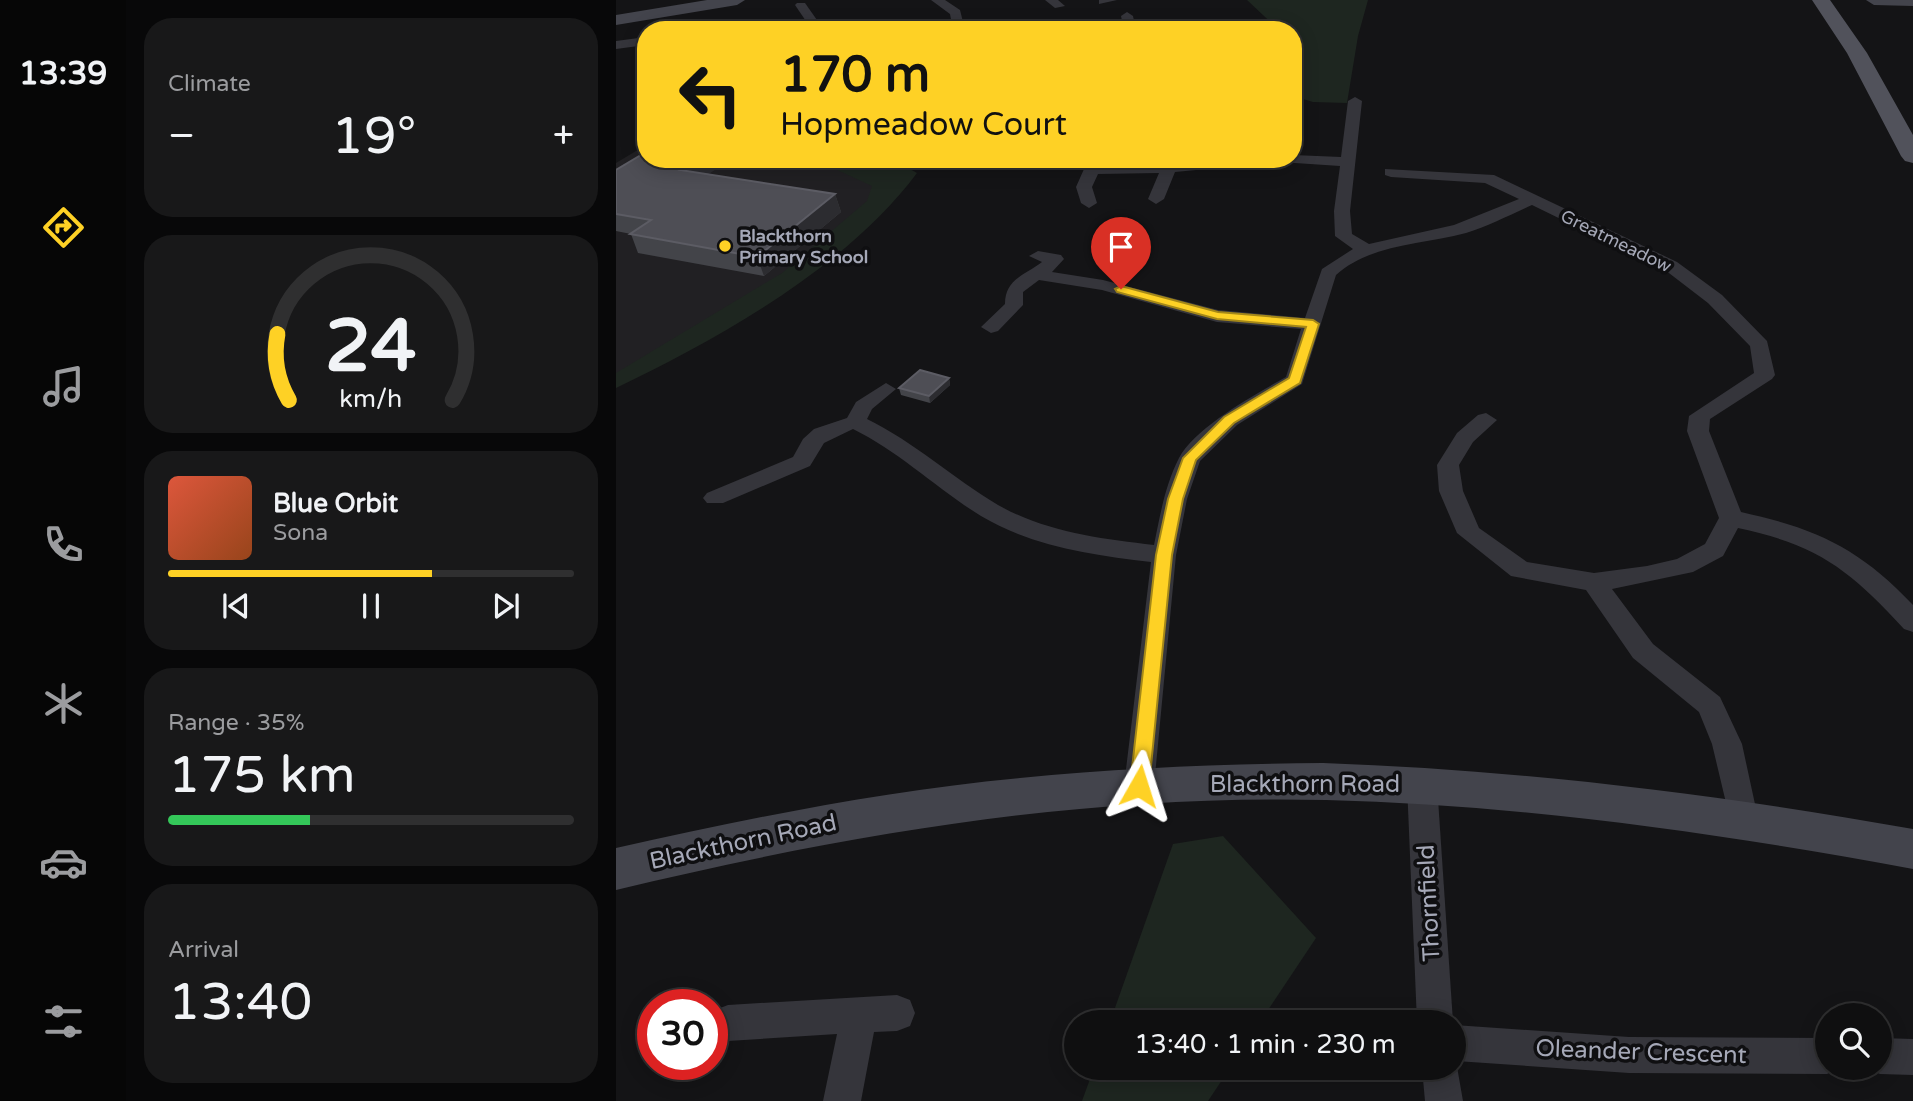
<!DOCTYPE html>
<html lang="en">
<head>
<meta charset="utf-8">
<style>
  body { margin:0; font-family:"Varela Round",sans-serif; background:#181819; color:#f1f3f6; height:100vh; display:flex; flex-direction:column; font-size:26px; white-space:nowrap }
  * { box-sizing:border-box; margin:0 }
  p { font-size:23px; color:#9b9c9f }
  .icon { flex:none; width:38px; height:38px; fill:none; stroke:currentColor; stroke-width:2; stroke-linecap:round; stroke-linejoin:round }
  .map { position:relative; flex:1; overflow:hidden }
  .side { display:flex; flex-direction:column; gap:18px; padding:18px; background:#080809; width:490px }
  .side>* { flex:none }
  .banner { position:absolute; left:21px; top:21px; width:665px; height:147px; border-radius:28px; box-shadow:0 4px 18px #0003,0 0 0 2px #2f2f30; background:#fed125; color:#111; overflow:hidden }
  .buttons { position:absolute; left:1199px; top:1003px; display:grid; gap:14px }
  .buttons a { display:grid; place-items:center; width:77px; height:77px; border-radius:50%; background:#0f0f10; box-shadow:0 4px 18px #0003,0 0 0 2px #2f2f30; font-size:35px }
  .speed { position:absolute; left:21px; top:989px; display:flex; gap:14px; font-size:35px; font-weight:700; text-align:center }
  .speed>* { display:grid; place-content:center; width:91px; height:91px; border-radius:50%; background:#0f0f10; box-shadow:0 4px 18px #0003,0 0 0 2px #2f2f30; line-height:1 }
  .speed .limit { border:10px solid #d22; background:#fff; color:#111 }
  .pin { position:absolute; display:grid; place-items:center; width:60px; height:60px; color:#fff; margin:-72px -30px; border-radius:50% 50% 50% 0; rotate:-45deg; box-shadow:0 0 7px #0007 }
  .pin .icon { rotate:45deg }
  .me { position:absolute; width:77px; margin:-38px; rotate:6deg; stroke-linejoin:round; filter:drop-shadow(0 0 5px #0008) }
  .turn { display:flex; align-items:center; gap:24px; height:147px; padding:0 28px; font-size:32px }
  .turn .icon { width:91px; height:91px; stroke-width:2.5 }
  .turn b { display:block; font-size:49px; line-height:60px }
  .big { font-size:52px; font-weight:600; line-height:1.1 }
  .side .tile { flex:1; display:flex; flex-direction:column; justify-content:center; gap:10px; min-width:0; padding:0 24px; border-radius:28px; background:#181819 }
  .side .dial { align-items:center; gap:0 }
  .dial svg { height:182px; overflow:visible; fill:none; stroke:#2f2f30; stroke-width:7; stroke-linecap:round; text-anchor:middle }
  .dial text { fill:#f1f3f6; stroke:none }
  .song { display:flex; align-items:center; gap:21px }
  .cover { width:84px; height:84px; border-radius:10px; background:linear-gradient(135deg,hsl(10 70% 55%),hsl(20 70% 35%)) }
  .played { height:7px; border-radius:4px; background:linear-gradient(90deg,#fed125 65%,#2f2f30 65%) }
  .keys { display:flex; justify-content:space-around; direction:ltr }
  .heat { display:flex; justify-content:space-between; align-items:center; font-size:38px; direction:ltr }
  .charge { height:10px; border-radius:5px; background:linear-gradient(90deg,#34c759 35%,#2f2f30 0) }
  .trip { position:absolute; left:448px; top:1010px; width:402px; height:70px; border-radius:35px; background:#0f0f10; box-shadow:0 4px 18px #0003,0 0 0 2px #2f2f30; font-weight:600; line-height:70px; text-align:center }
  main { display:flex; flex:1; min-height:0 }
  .tab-bar { display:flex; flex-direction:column; width:126px; justify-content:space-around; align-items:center; background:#060606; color:#9b9c9f }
  .tab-bar .icon { width:49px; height:49px }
  .tab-bar .selected { color:#fed125 }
  .tab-bar b { font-size:32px; color:#f1f3f6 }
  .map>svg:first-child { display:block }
  .built { fill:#212023 }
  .green { fill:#1e2620 }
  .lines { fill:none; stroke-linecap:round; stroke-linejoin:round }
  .street { fill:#35353b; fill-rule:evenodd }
  .secondary { fill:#43444c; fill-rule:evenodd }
  .primary { fill:#51525b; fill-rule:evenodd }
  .wall { fill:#434449 }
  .shaded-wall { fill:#2c2c30 }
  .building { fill:#4e4e55; stroke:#5c5c64; stroke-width:2 }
  .route { fill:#fed125; stroke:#a58818; stroke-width:2 }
  .poi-dot { fill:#fed125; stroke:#0f0f11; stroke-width:2.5 }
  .labels { text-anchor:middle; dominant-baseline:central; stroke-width:7; stroke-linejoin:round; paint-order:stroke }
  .far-poi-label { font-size:18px; font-weight:bold; fill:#a5a8b7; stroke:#0f0f11; text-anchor:start }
  .far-street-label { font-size:18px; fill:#a5a8b7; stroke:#0f0f11 }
  .near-street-label { font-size:24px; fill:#a5a8b7; stroke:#0f0f11 }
</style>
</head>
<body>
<main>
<nav class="tab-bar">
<b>13:39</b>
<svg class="icon selected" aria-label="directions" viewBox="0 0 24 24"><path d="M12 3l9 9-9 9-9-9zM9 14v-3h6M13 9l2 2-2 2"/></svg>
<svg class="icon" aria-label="music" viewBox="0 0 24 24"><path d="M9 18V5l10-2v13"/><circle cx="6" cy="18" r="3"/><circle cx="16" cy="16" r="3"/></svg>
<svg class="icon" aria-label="phone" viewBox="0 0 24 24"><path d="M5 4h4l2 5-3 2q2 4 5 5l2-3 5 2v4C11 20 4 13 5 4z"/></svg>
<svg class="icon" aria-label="climate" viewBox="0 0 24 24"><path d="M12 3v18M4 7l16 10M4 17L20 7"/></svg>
<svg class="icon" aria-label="car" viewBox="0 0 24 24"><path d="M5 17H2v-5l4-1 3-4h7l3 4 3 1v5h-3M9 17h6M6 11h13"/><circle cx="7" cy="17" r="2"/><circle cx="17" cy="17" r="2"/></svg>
<svg class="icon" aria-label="filters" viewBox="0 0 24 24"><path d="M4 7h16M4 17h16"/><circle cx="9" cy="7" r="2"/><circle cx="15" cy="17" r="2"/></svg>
</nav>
<section class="side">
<div class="tile"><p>Climate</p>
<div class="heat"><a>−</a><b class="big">19°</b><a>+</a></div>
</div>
<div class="tile dial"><svg viewBox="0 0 100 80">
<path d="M14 69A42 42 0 1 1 86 69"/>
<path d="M14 69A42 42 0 0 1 9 40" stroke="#fed125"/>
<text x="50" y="56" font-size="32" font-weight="700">24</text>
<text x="50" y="72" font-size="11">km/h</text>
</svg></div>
<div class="tile">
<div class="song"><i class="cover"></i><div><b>Blue Orbit</b><p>Sona</p></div></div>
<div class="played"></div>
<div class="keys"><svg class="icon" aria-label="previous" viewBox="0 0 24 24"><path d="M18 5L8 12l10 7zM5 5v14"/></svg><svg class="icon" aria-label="pause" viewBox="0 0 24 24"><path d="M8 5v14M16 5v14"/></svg><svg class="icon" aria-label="next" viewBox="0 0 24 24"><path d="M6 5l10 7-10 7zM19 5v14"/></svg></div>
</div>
<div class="tile"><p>Range · 35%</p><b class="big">175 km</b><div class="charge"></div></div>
<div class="tile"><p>Arrival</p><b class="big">13:40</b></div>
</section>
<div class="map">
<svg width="1297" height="1101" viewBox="0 0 1297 1101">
  <rect width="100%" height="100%" fill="#141416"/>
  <polygon class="built" points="30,145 30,159 213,159 283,181 250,219 0,381 0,163"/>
  <g class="green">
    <polygon points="631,0 752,0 742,36 731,103 697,102 677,96 677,30 663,30"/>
    <path d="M 229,159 L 276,159 L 301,173 C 231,267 104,338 0,388 L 0,373 L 166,273 L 251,201 L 256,186 L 219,169 Z"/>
    <polygon points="607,836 700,938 644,1022 494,1022 557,844"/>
    <polygon points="478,1068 614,1068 592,1101 466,1101"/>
  </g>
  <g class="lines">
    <g class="street">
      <polygon points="315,0 329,0 344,10 349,30 337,30 334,14"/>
      <polygon points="429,0 442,0 449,6 439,8"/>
      <polygon points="483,0 501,0 483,4"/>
      <polygon points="181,3 189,3 208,30 196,30 179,5"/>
      <polygon points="511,12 517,16 520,30 508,30 505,16"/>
      <polygon points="30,37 30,45 0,49 0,41"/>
      <path d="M 739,97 L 746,101 L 734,211 L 736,234 L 753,244 L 838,225 L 903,199 L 869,183 L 775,177 L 769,175 L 769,169 L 878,175 L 1061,262 L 1106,295 L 1151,341 L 1159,375 L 1156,379 L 1094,419 L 1093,431 L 1125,512 C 1201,529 1243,548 1297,605 L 1297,632 L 1288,629 C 1234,570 1202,545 1122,528 L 1107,556 L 1077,572 L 996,589 L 1037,644 L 1104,697 L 1126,744 L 1142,818 L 1138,828 L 1127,831 L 1116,828 L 1096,744 L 1083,712 L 1017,658 L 970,590 L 895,576 L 841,533 L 823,491 L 821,465 L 841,433 L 862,415 L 870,413 L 881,420 L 857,442 L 843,465 L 847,491 L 863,528 L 911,562 L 978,573 L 1031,566 L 1061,559 L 1089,544 L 1103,518 L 1071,431 L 1073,416 L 1138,373 L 1134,346 L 1092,303 L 1049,270 L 916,205 C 894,215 872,226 850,233 C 806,245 756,243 720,275 L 686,384 L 621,425 L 584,461 L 571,499 L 560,555 L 538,786 L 534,795 L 523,799 L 512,795 L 508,786 L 535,562 C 477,555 417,547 365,516 C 321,489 284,452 237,429 L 208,443 L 194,466 L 107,503 L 91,503 L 87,498 L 91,493 L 177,457 L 187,439 L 198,429 L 231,418 L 240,402 L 270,383 L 280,389 L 256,409 L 251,419 C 298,442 337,478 382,505 C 430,532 484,539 538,545 C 544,516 549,485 563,458 C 579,427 640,394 670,377 L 685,329 L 601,322 L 486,290 L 423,280 L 407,292 L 407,305 L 382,331 L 375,333 L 365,327 L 389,304 C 389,279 409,275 426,262 L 413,256 L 422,251 L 445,255 L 448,259 L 436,272 L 487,280 L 602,310 L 689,318 L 706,269 L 737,249 L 719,236 L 718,211 L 724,166 L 664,162 L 559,172 L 548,199 L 540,204 L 532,199 L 543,173 L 482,174 L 476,187 L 481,203 L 473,208 L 465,203 L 460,187 L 468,169 L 465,159 L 481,159 L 482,164 L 677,159 L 677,155 L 725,157 L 732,101 Z"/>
      <polygon points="806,771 817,775 821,784 837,1022 801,1022 791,784 795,775"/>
      <polygon points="281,995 294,1000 299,1013 294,1026 281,1031 258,1032 245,1101 207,1101 221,1034 112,1041 99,1036 96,1028 99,1010 112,1005"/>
      <polygon points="838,1025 1013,1037 1211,1038 1211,1068 1224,1068 1211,1074 1013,1073 840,1061 847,1101 809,1101 806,1068 838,1068"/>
      <polygon points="1264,1038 1297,1039 1297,1075 1264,1074 1251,1069 1264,1068"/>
    </g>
    <g class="secondary">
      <polygon points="91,0 129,0 121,5 0,25 0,15"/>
      <polygon points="1250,0 1297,0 1297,6 1258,5"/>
      <path d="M 707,763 C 906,770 1101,794 1297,829 L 1297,869 C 1102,833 908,805 710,800 C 470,794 232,834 0,890 L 0,848 C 133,818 267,791 404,778 C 505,768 605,764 707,763 Z"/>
    </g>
    <polygon class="primary" points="1196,0 1214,0 1251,53 1297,135 1297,163 1289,161 1285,156 1231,53"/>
  </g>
  <g class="wall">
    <polygon points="30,159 106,159 108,164 91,174 219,194 225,212 148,276 22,253 15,234 0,231 0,170"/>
    <polygon points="333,378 334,385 314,403 285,395 283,388"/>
  </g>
  <g class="shaded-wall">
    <polygon points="80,159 106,159 108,164 71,188 64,170"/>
    <polygon points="219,194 225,212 148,276 141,257"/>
    <polygon points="333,378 334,385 314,403 313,396"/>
  </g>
  <g class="building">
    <polygon points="30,152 30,159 80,159 64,170 219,194 141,257 14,234 35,220 0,214 0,170"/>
    <polygon points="304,370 333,378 313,396 283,388"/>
  </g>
  <polygon class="route" points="505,286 602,312 697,320 703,324 684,383 618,423 580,460 567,499 556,555 533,786 530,792 517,792 514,786 540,555 552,499 567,458 608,417 673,378 690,327 601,319 501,292 499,289"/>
  <circle class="poi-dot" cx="109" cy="246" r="7"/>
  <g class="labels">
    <g class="far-poi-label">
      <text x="123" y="236">Blackthorn<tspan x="123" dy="21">Primary School</tspan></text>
    </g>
    <g class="far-street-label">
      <text transform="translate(1000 241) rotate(26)">Greatmeadow</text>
    </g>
    <g class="near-street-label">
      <text x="689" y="784">Blackthorn Road</text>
      <text transform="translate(127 842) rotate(-12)">Blackthorn Road</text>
      <text transform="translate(813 903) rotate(-93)">Thornfield</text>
      <text transform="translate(1025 1052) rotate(2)">Oleander Crescent</text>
    </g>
  </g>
</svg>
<div class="buttons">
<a><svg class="icon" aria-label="search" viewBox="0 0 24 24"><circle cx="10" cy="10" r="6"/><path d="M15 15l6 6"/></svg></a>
</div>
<div class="speed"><div class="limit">30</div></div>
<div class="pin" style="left:505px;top:289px;background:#d93025"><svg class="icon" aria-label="arrive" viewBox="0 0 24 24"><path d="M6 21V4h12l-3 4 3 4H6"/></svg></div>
<svg class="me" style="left:523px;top:786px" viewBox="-20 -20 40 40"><path d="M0-17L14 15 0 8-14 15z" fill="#fed125" stroke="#fff" stroke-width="4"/></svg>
<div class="trip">13:40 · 1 min · 230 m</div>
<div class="banner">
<div class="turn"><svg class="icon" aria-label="left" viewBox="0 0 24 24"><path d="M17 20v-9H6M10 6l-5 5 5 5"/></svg><div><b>170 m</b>Hopmeadow Court</div></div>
</div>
</div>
</main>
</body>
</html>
